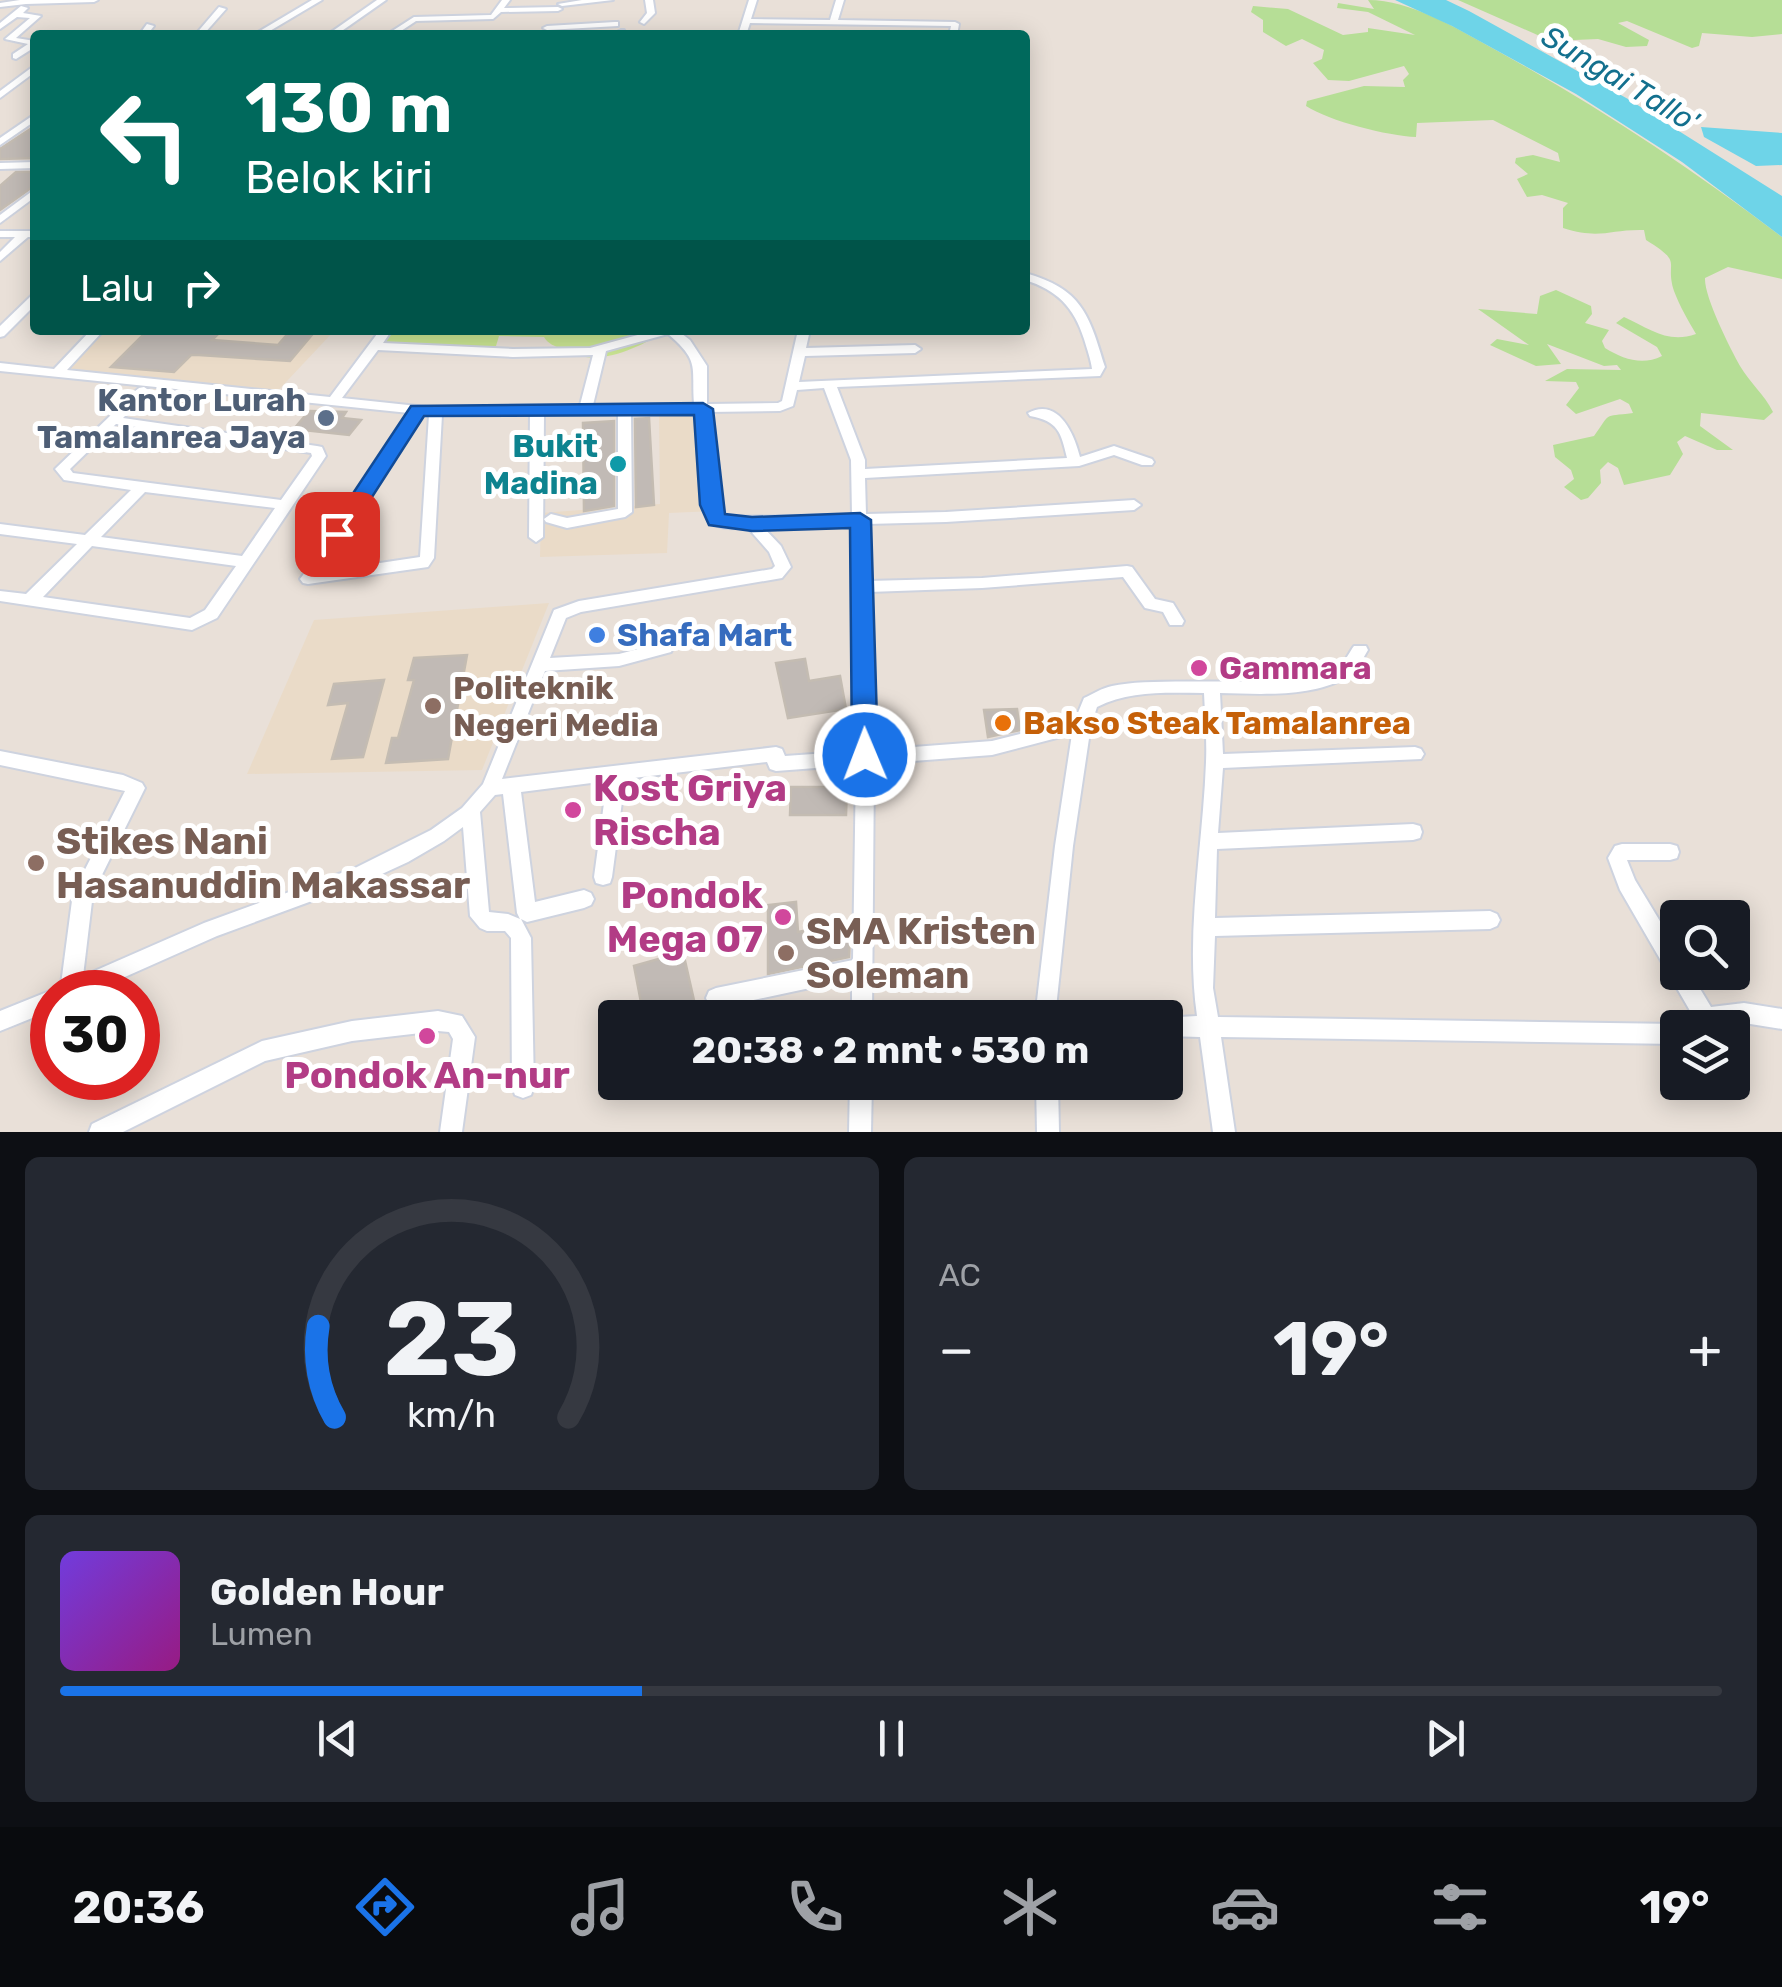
<!DOCTYPE html>
<html lang="id">
<head>
<meta charset="utf-8">
<style>
  body { margin:0; font-family:Rubik,sans-serif; background:#242831; color:#f1f3f6; height:100vh; display:flex; flex-direction:column; font-size:38px; white-space:nowrap }
  * { box-sizing:border-box; margin:0 }
  p { font-size:32px; color:#9ea1a6 }
  .icon { flex:none; width:55px; height:55px; fill:none; stroke:currentColor; stroke-width:2; stroke-linecap:round; stroke-linejoin:round }
  .map { position:relative; height:1132px; overflow:hidden }
  .side { display:flex; flex-direction:column; gap:25px; padding:25px; background:#0d0f14; flex:1 }
  .side>* { flex:none }
  .top-card { position:absolute; left:30px; top:30px; width:1000px; height:305px; border-radius:10px; box-shadow:0 5px 25px #0003; background:#00695c; color:#fff; overflow:hidden }
  .buttons { position:absolute; left:1660px; top:900px; display:grid; gap:20px }
  .buttons a { display:grid; place-items:center; width:90px; height:90px; border-radius:10px; background:#171b24; box-shadow:0 5px 25px #0003; font-size:50px }
  .speed { position:absolute; left:30px; top:970px; display:flex; gap:20px; font-size:50px; font-weight:700; text-align:center }
  .speed>* { display:grid; place-content:center; width:130px; height:130px; border-radius:50%; background:#171b24; box-shadow:0 5px 25px #0003; line-height:1 }
  .speed .limit { border:15px solid #d22; background:#fff; color:#111 }
  .pin { position:absolute; display:grid; place-items:center; width:85px; height:85px; color:#fff; margin:-42px; border-radius:20px; box-shadow:0 5px 15px #0006 }
  .me { position:absolute; width:110px; margin:-55px; rotate:359deg; stroke-linejoin:round; filter:drop-shadow(0 0 8px #0008) }
  .turn { display:flex; align-items:center; gap:35px; height:210px; padding:0 50px; font-size:45px }
  .turn .icon { width:130px; height:130px; stroke-width:2.5 }
  .turn b { display:block; font-size:70px; line-height:85px }
  .then { display:flex; align-items:center; height:95px; padding:0 50px; background:#0003; gap:20px; font-size:38px }
  .big { font-size:75px; font-weight:700; line-height:1.1 }
  .side .widget { flex:1; display:flex; flex-direction:column; justify-content:center; gap:15px; min-width:0; padding:0 35px; border-radius:15px; background:#242831 }
  .side .dial { align-items:center; gap:0 }
  .dial svg { height:260px; overflow:visible; fill:none; stroke:#363941; stroke-width:7; stroke-linecap:round; text-anchor:middle }
  .dial text { fill:#f1f3f6; stroke:none }
  .song { display:flex; align-items:center; gap:30px }
  .cover { width:120px; height:120px; border-radius:15px; background:linear-gradient(135deg,hsl(260 70% 55%),hsl(310 70% 35%)) }
  .played { height:10px; border-radius:5px; background:linear-gradient(90deg,#1a73e8 35%,#363941 35%) }
  .keys { display:flex; justify-content:space-around; direction:ltr }
  .heat { display:flex; justify-content:space-between; align-items:center; font-size:55px; direction:ltr }
  .side .tiles { flex:1; display:grid; gap:25px; grid-template-columns:1fr 1fr }
  .widget:last-child { grid-column:span 2 }
  .trip { position:absolute; left:598px; top:1000px; width:585px; height:100px; border-radius:10px; background:#171b24; box-shadow:0 5px 25px #0003; font-weight:700; line-height:100px; text-align:center }
  .dock { display:flex; height:160px; justify-content:space-around; align-items:center; background:#090b0e; color:#9ea1a6 }
  .dock .icon { width:70px; height:70px }
  .dock .selected { color:#1a73e8 }
  .dock b { font-size:45px; color:#f1f3f6 }
  .map>svg:first-child { display:block }
  .education { fill:#eadbc8 }
  .green { fill:#b6de96 }
  .pitch { fill:#cae592 }
  .water { fill:#6ed4e8 }
  .building { fill:#c1bab5; stroke:#c4bcb2; stroke-width:2.5 }
  .lines { fill:none; stroke-linecap:round; stroke-linejoin:round }
  .minor-casing { stroke:#ced3df; stroke-width:4 }
  .minor { fill:#fff; fill-rule:evenodd }
  .route { fill:#1a73e8; stroke:#114b97; stroke-width:2.5 }
  .service-dot { fill:#5c6f8a; stroke:#fff; stroke-width:4 }
  .culture-dot { fill:#0f9aa8; stroke:#fff; stroke-width:4 }
  .shop-dot { fill:#3f7fe0; stroke:#fff; stroke-width:4 }
  .hotel-dot { fill:#d1479c; stroke:#fff; stroke-width:4 }
  .education-dot { fill:#8d6e63; stroke:#fff; stroke-width:4 }
  .food-dot { fill:#e8710a; stroke:#fff; stroke-width:4 }
  .labels { text-anchor:middle; dominant-baseline:central; stroke-width:10; stroke-linejoin:round; paint-order:stroke }
  .far-water-label { font-size:30px; font-style:italic; fill:#13708e; stroke:#fff }
  .service-label { font-size:32px; font-weight:bold; fill:#4e5e75; stroke:#fff; text-anchor:end }
  .culture-label { font-size:32px; font-weight:bold; fill:#0d838f; stroke:#fff; text-anchor:end }
  .shop-label { font-size:32px; font-weight:bold; fill:#366cbe; stroke:#fff; text-anchor:start }
  .hotel-label { font-size:32px; font-weight:bold; fill:#b23c85; stroke:#fff; text-anchor:start }
  .education-label { font-size:32px; font-weight:bold; fill:#785e54; stroke:#fff; text-anchor:start }
  .food-label { font-size:32px; font-weight:bold; fill:#c56008; stroke:#fff; text-anchor:start }
  .near-hotel-label { font-size:38px; font-weight:bold; fill:#b23c85; stroke:#fff; text-anchor:start }
  .near-education-label { font-size:38px; font-weight:bold; fill:#785e54; stroke:#fff; text-anchor:start }
</style>
</head>
<body>
<div class="map">
<svg width="1782" height="1132" viewBox="0 0 1782 1132">
  <rect width="100%" height="100%" fill="#e9e0d8"/>
  <g class="education">
    <polygon points="104,330 335,330 271,398 69,369"/>
    <polygon points="659,413 712,413 714,511 669,513 667,553 540,557 541,513 660,504"/>
    <polygon points="549,603 482,770 247,774 314,620"/>
  </g>
  <g class="green">
    <path d="M 1368,0 C 1411,0 1456,28 1494,49 C 1596,105 1689,167 1782,237 L 1782,279 L 1728,267 L 1705,278 C 1704,297 1730,348 1740,366 C 1750,383 1764,394 1773,412 L 1764,420 L 1701,413 L 1700,426 L 1733,450 L 1717,450 L 1685,436 L 1677,442 L 1683,454 L 1670,475 L 1624,485 L 1618,468 L 1608,462 L 1600,470 L 1601,483 L 1588,498 L 1581,500 L 1564,487 L 1574,479 L 1571,470 L 1555,457 L 1553,445 L 1594,436 C 1612,412 1601,417 1633,413 L 1629,404 L 1620,399 L 1576,414 L 1566,405 L 1579,388 L 1576,382 L 1545,381 L 1567,369 L 1621,370 L 1617,365 L 1604,366 L 1547,344 L 1561,364 L 1536,366 L 1490,345 L 1497,339 L 1529,345 L 1478,309 L 1537,314 L 1540,296 L 1556,290 L 1591,306 L 1592,314 L 1585,323 L 1609,330 L 1602,341 L 1605,348 C 1623,359 1642,366 1662,356 L 1657,347 L 1616,323 L 1624,317 C 1650,329 1668,344 1696,334 C 1688,320 1680,307 1674,291 C 1664,260 1685,264 1646,240 L 1644,230 C 1609,229 1601,240 1563,228 L 1563,208 L 1568,203 L 1542,195 L 1527,197 L 1517,179 L 1528,174 L 1515,163 L 1516,158 L 1533,155 L 1560,162 L 1558,153 L 1493,120 L 1417,123 L 1416,137 C 1388,136 1329,121 1306,106 L 1307,101 L 1364,86 L 1405,87 L 1403,80 L 1409,74 L 1404,66 L 1349,81 L 1328,80 L 1313,63 L 1322,59 L 1324,50 L 1302,39 L 1286,46 L 1263,32 L 1263,20 L 1251,12 L 1253,6 L 1288,9 L 1343,35 L 1368,32 L 1368,28 L 1415,35 L 1368,12 L 1337,8 L 1338,3 L 1374,9 Z"/>
    <polygon points="1458,0 1782,0 1782,34 1752,37 1702,33 1699,46 1692,48 1627,21 1618,23 1649,40 1647,46 1626,47 1598,39 1551,41"/>
  </g>
  <path class="pitch" d="M 391,330 L 669,330 C 636,348 599,369 563,350 C 554,345 549,345 544,337 L 499,336 L 496,346 L 442,354 L 379,348 Z"/>
  <g class="water">
    <polygon points="1395,0 1446,0 1469,11 1628,99 1782,196 1782,237 1682,162 1576,94 1452,26"/>
    <polygon points="1701,127 1782,133 1782,165 1756,166 1704,137"/>
  </g>
  <g class="building">
    <polygon points="35,126 35,158 0,159 0,149"/>
    <polygon points="16,172 35,172 35,185 0,210 0,186"/>
    <polygon points="148,330 222,330 212,340 278,345 291,330 316,330 290,361 199,355 191,355 174,372 111,367"/>
    <polygon points="309,411 346,412 342,418 361,420 349,435 294,429"/>
    <polygon points="649,418 654,505 636,507 635,419"/>
    <polygon points="614,421 614,506 584,511 583,423"/>
    <polygon points="467,655 448,759 386,763 392,738 398,738 414,680 408,680 414,658"/>
    <polygon points="805,659 809,681 840,676 846,709 788,718 776,663"/>
    <polygon points="384,680 363,757 332,759 348,703 328,705 334,684"/>
    <polygon points="1017,709 1020,730 988,737 984,710"/>
    <polygon points="791,787 847,787 846,815 790,815"/>
    <polygon points="796,902 798,932 803,931 804,942 850,934 849,957 768,974 768,905"/>
    <polygon points="683,952 698,1018 644,1018 634,966"/>
  </g>
  <g class="lines">
    <defs>
      <g id="minor">
        <polygon points="20,0 98,0 94,2 26,4 0,7 0,3"/>
        <polygon points="312,0 322,0 263,35 253,35"/>
        <polygon points="377,0 386,0 336,35 327,35"/>
        <polygon points="502,0 510,0 504,8 558,7 562,9 558,11 501,12 493,19 416,21 395,35 386,35 414,17 491,15"/>
        <polygon points="582,0 613,0 562,6 558,4"/>
        <polygon points="645,0 653,0 655,13 644,24 640,22 647,13"/>
        <polygon points="749,0 757,0 751,19 830,20 836,0 844,0 838,20 955,22 959,24 957,35 949,35 951,26 750,23 746,35 738,35"/>
        <polygon points="21,6 28,8 23,13 41,16 16,38 35,41 35,47 16,59 13,58 13,54 28,44 5,39 30,18 17,17 0,29 0,23"/>
        <polygon points="219,7 226,9 203,35 195,35"/>
        <polygon points="615,22 618,22 618,26 547,30 543,28 547,26"/>
        <polygon points="147,24 154,26 147,35 139,35"/>
        <polygon points="621,30 624,30 626,35 618,35 617,32"/>
        <polygon points="35,65 35,72 0,98 0,91"/>
        <polygon points="35,114 35,121 0,145 0,138"/>
        <polygon points="35,162 35,168 0,169 0,163"/>
        <polygon points="35,189 35,197 0,223 0,215"/>
        <polygon points="0,231 35,231 35,237 28,237 0,261 0,252 15,237 0,237"/>
        <path d="M 1025,273 C 1082,289 1089,314 1105,367 L 1100,376 L 837,387 L 865,460 L 865,469 L 1067,458 C 1061,432 1058,421 1030,416 L 1028,413 C 1058,397 1074,433 1080,457 L 1114,446 L 1152,459 L 1154,462 L 1152,465 L 1142,465 L 1114,455 L 1079,466 L 865,478 L 866,514 L 946,512 L 1134,500 L 1141,505 L 1134,510 L 946,522 L 867,524 L 868,581 L 982,578 L 1127,566 L 1132,567 L 1155,599 L 1173,603 L 1184,621 L 1182,625 L 1170,625 L 1163,612 L 1145,608 L 1123,577 L 982,588 L 869,592 L 874,750 L 992,741 L 1075,720 L 1084,698 C 1093,694 1102,688 1112,686 C 1163,674 1308,693 1341,665 C 1346,660 1350,651 1354,646 L 1366,646 L 1368,650 C 1363,658 1357,671 1349,676 C 1313,698 1260,694 1220,693 L 1223,754 L 1415,747 L 1421,749 L 1424,754 L 1421,759 L 1223,768 L 1218,833 L 1413,824 L 1420,826 L 1422,832 L 1420,838 L 1413,840 L 1217,849 L 1215,918 L 1490,911 L 1497,914 L 1500,920 L 1497,926 L 1490,929 L 1215,936 L 1213,988 L 1218,1017 L 1678,1024 L 1686,1028 L 1678,1028 L 1678,1044 L 1221,1037 L 1235,1132 L 1213,1132 L 1200,1037 L 1165,1036 L 1165,1018 L 1161,1018 L 1197,1016 C 1185,933 1203,846 1206,762 C 1207,740 1205,716 1204,693 C 1168,693 1130,690 1097,707 L 1091,725 L 1073,846 L 1055,1018 L 1035,1018 L 1055,846 L 1072,734 L 992,755 L 874,764 L 872,1018 L 852,1018 L 852,979 L 716,1008 L 709,1005 L 706,998 L 709,991 L 716,988 L 853,960 L 856,765 L 776,771 L 770,769 L 767,762 L 625,779 L 612,877 L 610,883 L 603,885 L 596,883 L 594,877 L 607,781 L 521,792 L 535,902 L 584,890 L 591,893 L 594,899 L 591,905 L 584,908 L 527,922 L 521,919 L 531,938 L 534,1087 L 531,1095 L 523,1098 L 515,1095 L 512,1087 L 511,938 L 505,931 L 487,931 L 480,928 L 470,916 L 463,827 L 444,841 L 408,862 L 369,880 L 217,936 L 91,992 L 60,992 L 73,893 L 125,791 L 0,765 L 0,751 L 123,775 L 142,783 L 145,788 L 93,893 L 83,976 L 204,923 L 355,868 L 431,830 L 462,808 L 483,784 L 554,610 L 579,601 L 772,569 L 775,566 L 769,552 L 747,527 C 737,528 723,530 714,524 C 698,513 697,433 695,412 L 631,413 L 632,512 L 625,517 L 567,528 L 546,522 L 544,519 L 551,514 L 567,518 L 618,509 L 618,413 L 544,414 L 543,537 L 536,542 L 529,537 L 530,414 L 442,415 L 434,558 L 428,567 L 308,584 L 303,583 L 300,579 L 303,575 L 409,413 L 0,371 L 0,363 L 54,369 L 91,330 L 104,330 L 67,370 L 330,397 L 380,330 L 392,330 L 383,343 L 513,349 L 590,348 L 656,330 L 677,330 L 690,340 L 707,366 L 707,404 L 778,403 L 782,401 L 798,330 L 810,330 L 806,348 L 915,345 L 921,349 L 915,353 L 805,356 L 799,382 L 1092,369 C 1091,360 1087,349 1084,339 C 1074,307 1057,290 1025,280 ZM 668,334 C 701,362 691,367 694,404 L 593,405 L 606,351 ZM 378,350 L 513,357 L 593,355 L 580,405 L 427,407 L 342,398 ZM 824,388 L 851,460 L 852,515 L 723,517 L 718,505 L 708,412 L 780,411 L 793,406 L 797,390 ZM 422,414 L 429,415 L 420,557 L 320,572 ZM 852,524 L 856,751 L 785,756 L 782,749 L 776,747 L 502,779 L 545,671 L 619,666 L 671,652 L 673,648 L 671,644 L 665,642 L 619,654 L 550,658 L 566,618 L 581,612 L 782,578 L 791,567 L 781,546 L 763,527 ZM 503,794 L 517,913 L 520,919 L 508,914 L 489,912 L 480,812 L 495,795 Z"/>
        <polygon points="35,295 35,305 4,336 0,337 0,326 31,296"/>
        <path d="M 144,387 L 150,391 L 123,418 L 317,446 L 322,447 L 326,456 L 217,618 L 192,630 L 0,601 L 0,591 L 26,594 L 77,544 L 0,534 L 0,524 L 85,535 L 131,490 L 64,480 L 55,469 L 139,388 ZM 116,424 L 311,453 L 312,456 L 281,500 L 73,473 L 70,469 ZM 145,492 L 275,508 L 242,556 L 101,537 ZM 92,546 L 236,566 L 205,610 L 190,618 L 43,597 Z"/>
        <polygon points="1622,844 1670,844 1677,846 1679,852 1677,858 1670,860 1627,860 1635,880 1678,951 1678,972 1690,972 1711,1007 1744,1003 1782,1009 1782,1029 1744,1023 1700,1028 1620,890 1608,858 1615,846"/>
        <polygon points="52,990 58,992 52,992 52,1010 0,1031 0,1011"/>
        <polygon points="438,1011 462,1016 475,1037 462,1132 440,1132 453,1039 449,1032 438,1031 352,1041 265,1061 123,1132 89,1132 92,1124 262,1041 352,1021"/>
        <polygon points="850,1082 872,1082 871,1132 849,1132"/>
        <polygon points="1036,1082 1058,1082 1059,1132 1037,1132"/>
      </g>
    </defs>
    <use href="#minor" class="minor-casing"/>
    <use href="#minor" class="minor"/>
  </g>
  <polygon class="route" points="703,403 713,409 725,514 752,517 860,513 871,520 878,755 875,763 865,766 856,763 852,755 850,528 752,531 709,525 700,505 694,415 424,416 345,539 329,539 326,534 411,406"/>
  <circle class="service-dot" cx="326" cy="418" r="10"/>
  <circle class="culture-dot" cx="618" cy="464" r="10"/>
  <circle class="shop-dot" cx="597" cy="635" r="10"/>
  <g class="hotel-dot">
    <circle cx="1199" cy="668" r="10"/>
    <circle cx="573" cy="810" r="10"/>
    <circle cx="783" cy="917" r="10"/>
    <circle cx="427" cy="1036" r="10"/>
  </g>
  <g class="education-dot">
    <circle cx="433" cy="706" r="10"/>
    <circle cx="36" cy="863" r="10"/>
    <circle cx="786" cy="953" r="10"/>
  </g>
  <circle class="food-dot" cx="1003" cy="723" r="10"/>
  <g class="labels">
    <g class="far-water-label">
      <text transform="translate(1620 79) rotate(31)">Sungai Tallo'</text>
    </g>
    <g class="service-label">
      <text x="306" y="400">Kantor Lurah<tspan x="306" dy="37">Tamalanrea Jaya</tspan></text>
    </g>
    <g class="culture-label">
      <text x="598" y="446">Bukit<tspan x="598" dy="37">Madina</tspan></text>
    </g>
    <g class="shop-label">
      <text x="617" y="635">Shafa Mart</text>
    </g>
    <g class="hotel-label">
      <text x="1219" y="668">Gammara</text>
    </g>
    <g class="education-label">
      <text x="453" y="688">Politeknik<tspan x="453" dy="37">Negeri Media</tspan></text>
    </g>
    <g class="food-label">
      <text x="1023" y="723">Bakso Steak Tamalanrea</text>
    </g>
    <g class="near-hotel-label">
      <text x="593" y="788">Kost Griya<tspan x="593" dy="44">Rischa</tspan></text>
      <text x="763" y="895" text-anchor="end">Pondok<tspan x="763" dy="44">Mega 07</tspan></text>
      <text x="427" y="1075" text-anchor="middle">Pondok An-nur</text>
    </g>
    <g class="near-education-label">
      <text x="56" y="841">Stikes Nani<tspan x="56" dy="44">Hasanuddin Makassar</tspan></text>
      <text x="806" y="931">SMA Kristen<tspan x="806" dy="44">Soleman</tspan></text>
    </g>
  </g>
</svg>
<div class="buttons">
<a><svg class="icon" aria-label="search" viewBox="0 0 24 24"><circle cx="10" cy="10" r="6"/><path d="M15 15l6 6"/></svg></a>
<a><svg class="icon" aria-label="layers" viewBox="0 0 24 24"><path d="M12 4l9 5-9 5-9-5zM3 14l9 5 9-5"/></svg></a>
</div>
<div class="speed"><div class="limit">30</div></div>
<div class="pin" style="left:337px;top:534px;background:#d93025"><svg class="icon" aria-label="arrive" viewBox="0 0 24 24"><path d="M6 21V4h12l-3 4 3 4H6"/></svg></div>
<svg class="me" style="left:865px;top:755px" viewBox="-20 -20 40 40"><circle r="17" fill="#1a73e8" stroke="#fff" stroke-width="3"/><path d="M0-11L8 9 0 5-8 9z" fill="#fff"/></svg>
<div class="trip">20:38 · 2 mnt · 530 m</div>
<div class="top-card">
<div class="turn"><svg class="icon" aria-label="left" viewBox="0 0 24 24"><path d="M17 20v-9H6M10 6l-5 5 5 5"/></svg><div><b>130 m</b>Belok kiri</div></div>
<div class="then">Lalu<svg class="icon" aria-label="right" viewBox="0 0 24 24"><path d="M7 20v-9h11M14 6l5 5-5 5"/></svg></div>
</div>
</div>
<section class="side">
<div class="tiles">
<div class="widget dial"><svg viewBox="0 0 100 80">
<path d="M14 69A42 42 0 1 1 86 69"/>
<path d="M14 69A42 42 0 0 1 9 41" stroke="#1a73e8"/>
<text x="50" y="56" font-size="32" font-weight="700">23</text>
<text x="50" y="72" font-size="11">km/h</text>
</svg></div>
<div class="widget"><p>AC</p>
<div class="heat"><a>−</a><b class="big">19°</b><a>+</a></div>
</div>
<div class="widget">
<div class="song"><i class="cover"></i><div><b>Golden Hour</b><p>Lumen</p></div></div>
<div class="played"></div>
<div class="keys"><svg class="icon" aria-label="previous" viewBox="0 0 24 24"><path d="M18 5L8 12l10 7zM5 5v14"/></svg><svg class="icon" aria-label="pause" viewBox="0 0 24 24"><path d="M8 5v14M16 5v14"/></svg><svg class="icon" aria-label="next" viewBox="0 0 24 24"><path d="M6 5l10 7-10 7zM19 5v14"/></svg></div>
</div>
</div>
</section>
<nav class="dock">
<b>20:36</b>
<svg class="icon selected" aria-label="directions" viewBox="0 0 24 24"><path d="M12 3l9 9-9 9-9-9zM9 14v-3h6M13 9l2 2-2 2"/></svg>
<svg class="icon" aria-label="music" viewBox="0 0 24 24"><path d="M9 18V5l10-2v13"/><circle cx="6" cy="18" r="3"/><circle cx="16" cy="16" r="3"/></svg>
<svg class="icon" aria-label="phone" viewBox="0 0 24 24"><path d="M5 4h4l2 5-3 2q2 4 5 5l2-3 5 2v4C11 20 4 13 5 4z"/></svg>
<svg class="icon" aria-label="climate" viewBox="0 0 24 24"><path d="M12 3v18M4 7l16 10M4 17L20 7"/></svg>
<svg class="icon" aria-label="car" viewBox="0 0 24 24"><path d="M5 17H2v-5l4-1 3-4h7l3 4 3 1v5h-3M9 17h6M6 11h13"/><circle cx="7" cy="17" r="2"/><circle cx="17" cy="17" r="2"/></svg>
<svg class="icon" aria-label="filters" viewBox="0 0 24 24"><path d="M4 7h16M4 17h16"/><circle cx="9" cy="7" r="2"/><circle cx="15" cy="17" r="2"/></svg>
<b>19°</b>
</nav>
</body>
</html>
